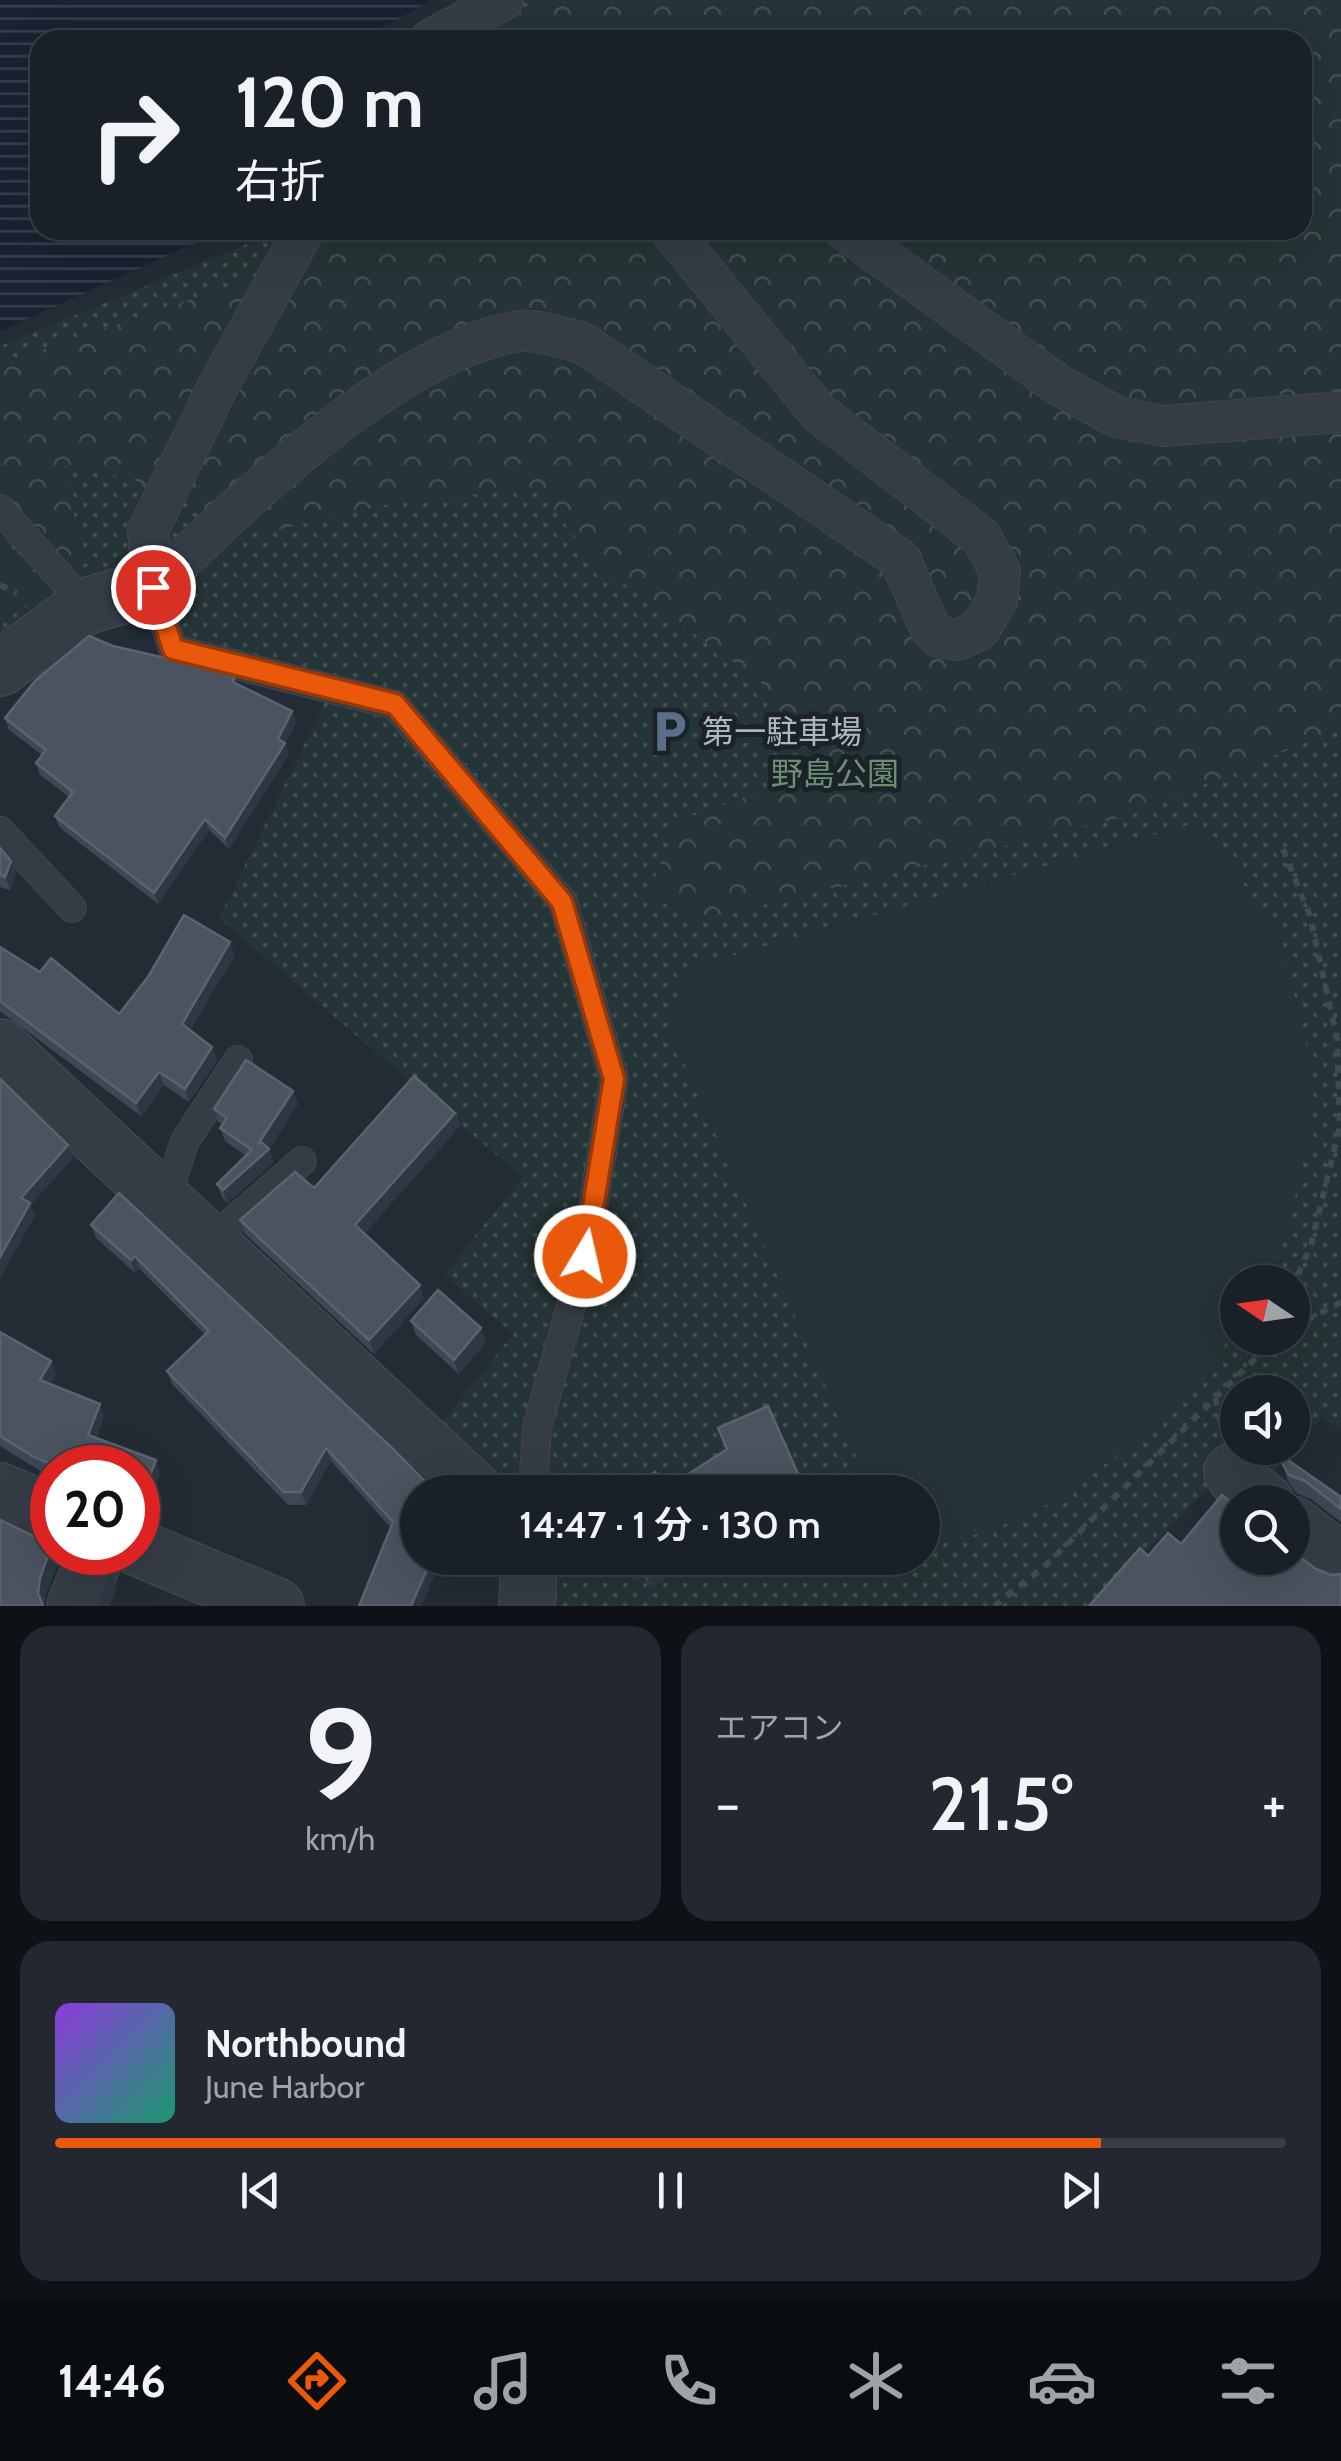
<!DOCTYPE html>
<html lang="ja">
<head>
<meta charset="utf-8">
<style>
  body { margin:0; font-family:Cabin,"Noto Sans JP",sans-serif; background:#232830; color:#f1f3f6; height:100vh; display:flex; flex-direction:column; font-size:38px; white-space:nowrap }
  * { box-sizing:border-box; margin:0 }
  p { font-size:32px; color:#9fa3a8 }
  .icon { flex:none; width:55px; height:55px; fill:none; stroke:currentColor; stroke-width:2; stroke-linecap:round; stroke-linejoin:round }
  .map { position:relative; height:1606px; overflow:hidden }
  .details { display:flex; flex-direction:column; gap:20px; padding:20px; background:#0e1216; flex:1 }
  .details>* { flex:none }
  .banner { position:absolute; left:30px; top:30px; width:1282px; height:210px; border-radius:30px; box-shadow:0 10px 40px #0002,0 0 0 2px #383e45; background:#1a2028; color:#f1f3f6; overflow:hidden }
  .needle { width:65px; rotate:283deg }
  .controls { position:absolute; left:1220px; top:1265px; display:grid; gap:20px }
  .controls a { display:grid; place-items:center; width:90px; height:90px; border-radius:50%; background:#1a2028; box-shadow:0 10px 40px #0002,0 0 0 2px #383e45; font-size:50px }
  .speed { position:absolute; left:30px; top:1445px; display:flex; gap:20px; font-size:50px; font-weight:700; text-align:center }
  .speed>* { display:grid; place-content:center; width:130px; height:130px; border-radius:50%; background:#1a2028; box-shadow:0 10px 40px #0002,0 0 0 2px #383e45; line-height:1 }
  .speed .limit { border:15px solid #d22; background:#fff; color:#111 }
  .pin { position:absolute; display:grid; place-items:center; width:85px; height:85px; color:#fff; margin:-42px; border:5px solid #fff; border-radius:50%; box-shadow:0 2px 10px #0007 }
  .me { position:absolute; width:110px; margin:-55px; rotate:9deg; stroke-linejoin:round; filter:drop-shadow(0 0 8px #0008) }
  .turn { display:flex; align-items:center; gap:35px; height:210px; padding:0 40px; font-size:45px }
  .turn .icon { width:130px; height:130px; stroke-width:2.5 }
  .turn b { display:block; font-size:70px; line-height:85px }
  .big { font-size:75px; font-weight:600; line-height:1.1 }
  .details .widget { flex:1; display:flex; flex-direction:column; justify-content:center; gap:15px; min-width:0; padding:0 35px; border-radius:30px; background:#232830 }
  .details .dial { align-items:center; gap:0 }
  .dial b { font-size:130px; line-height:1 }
  .song { display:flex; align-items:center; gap:30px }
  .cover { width:120px; height:120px; border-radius:15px; background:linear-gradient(135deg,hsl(270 70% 55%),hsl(160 70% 35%)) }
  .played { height:10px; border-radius:5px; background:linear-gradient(90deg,#ea580c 85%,#383e45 85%) }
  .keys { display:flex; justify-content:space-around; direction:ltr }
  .heat { display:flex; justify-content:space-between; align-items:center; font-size:55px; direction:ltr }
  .details .tiles { flex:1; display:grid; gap:20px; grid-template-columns:1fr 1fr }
  .widget:last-child { grid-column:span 2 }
  .trip { position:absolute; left:400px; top:1475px; width:540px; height:100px; border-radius:50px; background:#1a2028; box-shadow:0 10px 40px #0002,0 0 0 2px #383e45; font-weight:600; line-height:100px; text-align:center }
  .tabs { display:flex; height:160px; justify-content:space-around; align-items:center; background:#0a0d10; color:#9fa3a8 }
  .tabs .icon { width:70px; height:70px }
  .tabs .current { color:#ea580c }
  .tabs b { font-size:45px; color:#f1f3f6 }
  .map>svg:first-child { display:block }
  .grass { fill:url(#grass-dots); fill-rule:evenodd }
  .forest { fill:url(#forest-crowns) }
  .garden { fill:#253436 }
  .water { fill:url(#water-rules) }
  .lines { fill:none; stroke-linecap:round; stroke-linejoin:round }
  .service-casing { stroke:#3f464f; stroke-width:30 }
  .pedestrian-casing { stroke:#3f464f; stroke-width:42 }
  .minor-casing { stroke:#3f464f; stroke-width:58 }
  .path { stroke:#3d4d4f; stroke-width:6; stroke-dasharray:8 8; stroke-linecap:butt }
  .service { stroke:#363c46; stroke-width:28 }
  .pedestrian { stroke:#363c46; stroke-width:40 }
  .minor { stroke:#363c46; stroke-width:55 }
  .wall { fill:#3f4754 }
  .shaded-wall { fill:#2e3743 }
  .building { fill:#4b5360; stroke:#5b636f; stroke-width:2.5 }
  .route-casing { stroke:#983908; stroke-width:25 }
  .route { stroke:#ea580c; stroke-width:18 }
  .labels { text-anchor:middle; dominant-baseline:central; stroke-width:10; stroke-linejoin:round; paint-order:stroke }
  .poi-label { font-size:32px; fill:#b1b7c2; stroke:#1c222a; text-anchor:start }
  .park-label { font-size:32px; fill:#6b9074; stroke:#1c222a }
</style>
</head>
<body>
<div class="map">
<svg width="1341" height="1606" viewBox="0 0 1341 1606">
  <defs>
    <pattern id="grass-dots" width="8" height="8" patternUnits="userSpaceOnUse" patternTransform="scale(2.5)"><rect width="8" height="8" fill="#253436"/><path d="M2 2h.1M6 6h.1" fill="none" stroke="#424f51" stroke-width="1.8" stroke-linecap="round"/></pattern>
    <pattern id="forest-crowns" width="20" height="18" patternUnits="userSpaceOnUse" patternTransform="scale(2.5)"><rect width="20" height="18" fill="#253436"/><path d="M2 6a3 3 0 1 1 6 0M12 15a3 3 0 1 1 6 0" fill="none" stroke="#424f51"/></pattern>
    <pattern id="water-rules" width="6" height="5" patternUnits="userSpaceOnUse" patternTransform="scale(2.5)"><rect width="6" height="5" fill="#182231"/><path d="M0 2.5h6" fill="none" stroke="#37404d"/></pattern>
  </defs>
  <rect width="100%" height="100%" fill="#232b35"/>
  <path class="grass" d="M 470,0 L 1341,0 L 1341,1431 L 1322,1418 L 1261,1487 L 1223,1473 L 1092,1606 L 538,1606 L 540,1558 L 922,1558 L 922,1492 L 500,1492 L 434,1432 L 513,1334 L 444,1275 L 522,1177 L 219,918 L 338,676 L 188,640 L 113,569 L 0,648 L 0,346 L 281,230 L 1302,230 L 1302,40 L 400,40 ZM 1238,1282 L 1292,1282 L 1292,1338 L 1238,1338 ZM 1238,1392 L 1292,1392 L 1292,1448 L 1238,1448 Z"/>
  <polygon class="forest" points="548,0 1341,0 1341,728 1130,815 702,920 647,896 678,821 821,770 760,681 597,564 537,488 393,503 263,533 131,479 62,466 86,563 0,618 0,364 239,283 315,252 328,230 1302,230 1302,40 473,40 509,17"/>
  <g class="garden">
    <polygon points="0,535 50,590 0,623"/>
    <path d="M 1191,824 L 1232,867 L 1280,937 L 1306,1043 L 1312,1123 L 1285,1239 L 1262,1282 L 1238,1282 C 1238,1296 1241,1316 1235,1328 C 1207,1384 1101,1474 1046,1505 C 1008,1526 964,1539 923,1548 L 922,1492 L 872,1492 L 667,1023 L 689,968 Z"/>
  </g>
  <polygon class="water" points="0,0 432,0 360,40 40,40 40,230 224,230 0,331"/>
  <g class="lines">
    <defs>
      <g id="service">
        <polyline points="0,509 86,606"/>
        <polyline points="153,587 173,649 395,705 563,902 614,1079 585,1256 537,1427 533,1492"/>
        <polyline points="0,831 72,908"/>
        <polyline points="165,1201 185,1141 238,1060"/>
        <polyline points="209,1242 302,1161"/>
      </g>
      <g id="pedestrian">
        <polyline points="430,40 503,0"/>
        <polyline points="845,230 1060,386 1117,417 1163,426 1341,412"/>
        <path d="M 153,587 C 241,504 399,347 521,331 C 539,329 563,339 581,342 L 900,559 L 930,628 L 939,637 L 958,640 L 979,630 L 997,600 L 1000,571 L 981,537 L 819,413 L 670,230"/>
        <polyline points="153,587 148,531 216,390 304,230"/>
      </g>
      <g id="minor">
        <polyline points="0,668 86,606 153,587"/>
        <polyline points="0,1047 476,1492"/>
        <polyline points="1232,1472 1236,1478 1266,1502"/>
        <polyline points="0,1491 52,1513"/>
        <polyline points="1292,1524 1341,1562"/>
        <polyline points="138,1548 276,1606"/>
        <polyline points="75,1606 97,1552"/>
        <polyline points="527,1606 529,1558"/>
      </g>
    </defs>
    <use href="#service" class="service-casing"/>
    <use href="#pedestrian" class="pedestrian-casing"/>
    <use href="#minor" class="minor-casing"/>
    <g class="path">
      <polyline points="0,585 17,593"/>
      <polyline points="1283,849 1310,916 1337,1039 1340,1126 1311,1245 1292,1288"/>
      <polyline points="1292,1328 1341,1302"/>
      <polyline points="1215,1398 1222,1427"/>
      <polyline points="994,1606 1044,1567 1276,1338"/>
    </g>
    <use href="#service" class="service"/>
    <use href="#pedestrian" class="pedestrian"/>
    <use href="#minor" class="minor"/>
  </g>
  <g class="wall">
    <polygon points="113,646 239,685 292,711 296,723 285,743 289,754 229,849 209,830 158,904 59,827 55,816 69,797 40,775 36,763 42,755 9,730 5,718"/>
    <polygon points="0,848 11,861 16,874 10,890 0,887"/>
    <polygon points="0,947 40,972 119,1014 235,955 190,1030 212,1047 217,1060 189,1102 164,1085 141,1116 0,1011"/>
    <polygon points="298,1104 269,1149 274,1162 227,1203 222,1197 217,1184 246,1156 225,1141 220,1128 222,1124 218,1122 214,1109"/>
    <polygon points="455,1113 460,1126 364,1234 424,1298 374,1354 245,1234 240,1220 314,1188"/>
    <polygon points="119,1193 392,1448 435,1492 418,1492 418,1558 449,1558 437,1569 421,1606 359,1606 391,1528 331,1461 306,1505 288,1505 172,1384 167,1371 205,1335 139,1268 135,1273 96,1238 91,1225"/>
    <polygon points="411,1321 486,1342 459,1374 416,1335"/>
    <polygon points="0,1332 51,1361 56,1374 50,1384 104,1417 96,1438 160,1473 145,1515 138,1512 138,1468 52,1468 52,1476 39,1470 0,1446"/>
    <polygon points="1282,1463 1341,1497 1341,1522 1311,1499 1296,1493 1288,1481"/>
    <polygon points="618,1558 693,1558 651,1588 643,1576 635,1581"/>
  </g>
  <g class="shaded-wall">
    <polygon points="292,711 296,723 285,743 289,754 229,849 225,838"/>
    <polygon points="205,819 209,830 158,904 154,893"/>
    <polygon points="11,861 16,874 10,890 5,877"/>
    <polygon points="230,942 235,955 186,1037 182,1024"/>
    <polygon points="212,1047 217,1060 189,1102 185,1089"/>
    <polygon points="159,1072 164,1085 141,1116 136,1103"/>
    <polygon points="293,1091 298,1104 268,1151 269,1149 274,1162 227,1203 223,1190 258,1144"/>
    <polygon points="455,1113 460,1126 360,1239 355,1225"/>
    <polygon points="68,1145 73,1158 31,1205 35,1216 0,1279 0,1257 21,1198"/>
    <polygon points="135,1256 139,1268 135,1273 131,1260"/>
    <polygon points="420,1285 424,1298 374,1354 369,1340"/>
    <polygon points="481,1328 486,1342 459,1374 454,1360"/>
    <polygon points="51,1361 56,1374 45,1394 40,1380"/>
    <polygon points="100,1404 104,1417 92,1448 88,1435"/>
    <polygon points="326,1448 331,1461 306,1505 301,1492"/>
    <polygon points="156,1460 160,1473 145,1515 140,1501"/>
    <polygon points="52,1547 52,1552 56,1552 59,1562 46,1594 44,1606 43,1606 38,1593 40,1578"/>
    <polygon points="432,1558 449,1558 437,1569 421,1606 411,1606"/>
    <polygon points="669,1558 693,1558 651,1588 646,1574"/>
    <polygon points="638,1562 643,1576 635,1581 630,1567"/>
    <polygon points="111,1572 117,1588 110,1606 97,1606"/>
  </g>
  <g class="building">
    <polygon points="89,636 113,646 235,674 233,682 292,711 278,739 285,743 225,838 205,819 154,893 55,816 73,792 36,763 46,750 5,718 35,681"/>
    <polygon points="0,848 11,861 5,877 0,875"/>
    <polygon points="184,915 230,942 182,1024 212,1047 185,1089 159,1072 136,1103 0,1001 0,947 40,972 51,958 119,1014 148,977"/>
    <polygon points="246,1060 293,1091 258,1144 261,1142 269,1149 223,1190 217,1184 252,1150 220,1128 227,1118 214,1109"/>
    <polygon points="414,1076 455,1113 355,1225 420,1285 369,1340 240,1220 295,1172 314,1188"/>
    <polygon points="0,1079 68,1145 21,1198 30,1203 0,1257"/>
    <polygon points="119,1193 392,1448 435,1492 418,1492 418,1558 432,1558 411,1606 359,1606 393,1522 326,1448 301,1492 284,1492 167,1371 209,1331 135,1256 131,1260 91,1225"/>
    <polygon points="438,1290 481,1328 454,1360 411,1321"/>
    <polygon points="0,1332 51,1361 40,1380 100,1404 88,1435 156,1460 140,1501 138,1500 138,1468 60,1468 34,1457 0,1436"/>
    <polygon points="768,1406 806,1492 628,1492 655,1472 667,1488 727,1449 718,1428"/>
    <polygon points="1285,1458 1341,1497 1341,1509 1305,1481 1289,1475 1282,1463"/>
    <polygon points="1222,1495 1238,1508 1238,1558 1292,1558 1292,1551 1316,1569 1331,1575 1341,1574 1341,1606 1089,1606 1140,1548 1148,1556 1168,1533 1181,1544"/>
    <polygon points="0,1520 52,1545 40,1578 38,1593 43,1606 0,1606"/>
    <polygon points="623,1558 669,1558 646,1574 638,1562 630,1567"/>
  </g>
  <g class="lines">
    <defs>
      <polyline id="route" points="153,587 173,649 395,704 562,902 614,1079 585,1256"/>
    </defs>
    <use href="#route" class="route-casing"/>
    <use href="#route" class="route"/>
  </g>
  <defs>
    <symbol id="parking-bare" viewBox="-9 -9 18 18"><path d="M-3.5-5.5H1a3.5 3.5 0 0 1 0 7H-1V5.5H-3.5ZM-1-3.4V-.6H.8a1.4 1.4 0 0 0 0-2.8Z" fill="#5c6f8a" stroke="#1c222a" stroke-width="2.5" paint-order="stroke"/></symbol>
  </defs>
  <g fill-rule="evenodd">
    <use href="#parking-bare" x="638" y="700" width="63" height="63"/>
  </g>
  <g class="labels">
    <g class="poi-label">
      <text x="702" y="731">第一駐車場</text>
    </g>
    <g class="park-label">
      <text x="835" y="773">野島公園</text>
    </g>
  </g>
</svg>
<div class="controls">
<a><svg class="needle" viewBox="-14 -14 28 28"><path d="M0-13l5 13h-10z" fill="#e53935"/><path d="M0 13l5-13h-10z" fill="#9fa3a8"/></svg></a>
<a><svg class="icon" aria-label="sound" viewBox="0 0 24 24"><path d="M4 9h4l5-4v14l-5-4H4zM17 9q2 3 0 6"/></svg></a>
<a><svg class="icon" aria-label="search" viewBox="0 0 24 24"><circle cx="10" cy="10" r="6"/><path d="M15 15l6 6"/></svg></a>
</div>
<div class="speed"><div class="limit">20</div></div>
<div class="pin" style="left:153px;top:587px;background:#d93025"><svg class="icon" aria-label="arrive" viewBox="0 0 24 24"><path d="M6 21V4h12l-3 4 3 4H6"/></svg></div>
<svg class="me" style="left:585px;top:1256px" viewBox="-20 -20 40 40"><circle r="17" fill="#ea580c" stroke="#fff" stroke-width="3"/><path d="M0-11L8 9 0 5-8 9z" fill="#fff"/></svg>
<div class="trip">14:47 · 1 分 · 130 m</div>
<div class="banner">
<div class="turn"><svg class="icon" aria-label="right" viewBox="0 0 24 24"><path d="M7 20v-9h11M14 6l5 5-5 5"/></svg><div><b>120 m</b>右折</div></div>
</div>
</div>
<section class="details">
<div class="tiles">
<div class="widget dial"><b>9</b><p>km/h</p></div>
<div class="widget"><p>エアコン</p>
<div class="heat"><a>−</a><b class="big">21.5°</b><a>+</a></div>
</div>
<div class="widget">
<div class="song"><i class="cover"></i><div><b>Northbound</b><p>June Harbor</p></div></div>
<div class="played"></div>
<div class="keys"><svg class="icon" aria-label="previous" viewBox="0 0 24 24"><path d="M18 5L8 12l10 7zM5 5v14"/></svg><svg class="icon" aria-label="pause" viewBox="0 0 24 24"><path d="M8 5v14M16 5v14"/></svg><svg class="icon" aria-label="next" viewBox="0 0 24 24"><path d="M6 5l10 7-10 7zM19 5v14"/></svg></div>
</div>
</div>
</section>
<nav class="tabs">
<b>14:46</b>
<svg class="icon current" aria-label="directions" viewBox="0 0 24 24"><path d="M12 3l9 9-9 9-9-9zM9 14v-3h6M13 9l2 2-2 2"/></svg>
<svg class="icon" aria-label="music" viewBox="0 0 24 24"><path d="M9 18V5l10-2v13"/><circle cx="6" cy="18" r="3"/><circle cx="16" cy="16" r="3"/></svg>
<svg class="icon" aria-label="phone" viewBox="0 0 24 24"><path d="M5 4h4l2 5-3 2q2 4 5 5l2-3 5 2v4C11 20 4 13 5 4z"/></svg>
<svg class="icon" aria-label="climate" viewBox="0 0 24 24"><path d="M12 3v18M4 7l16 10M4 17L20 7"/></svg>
<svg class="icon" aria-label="car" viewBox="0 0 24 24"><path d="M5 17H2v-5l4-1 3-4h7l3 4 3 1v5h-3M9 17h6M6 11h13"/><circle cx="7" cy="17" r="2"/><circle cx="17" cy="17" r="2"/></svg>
<svg class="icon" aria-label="filters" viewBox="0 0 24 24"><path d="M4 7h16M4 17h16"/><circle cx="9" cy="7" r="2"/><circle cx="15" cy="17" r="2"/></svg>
</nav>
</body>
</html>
